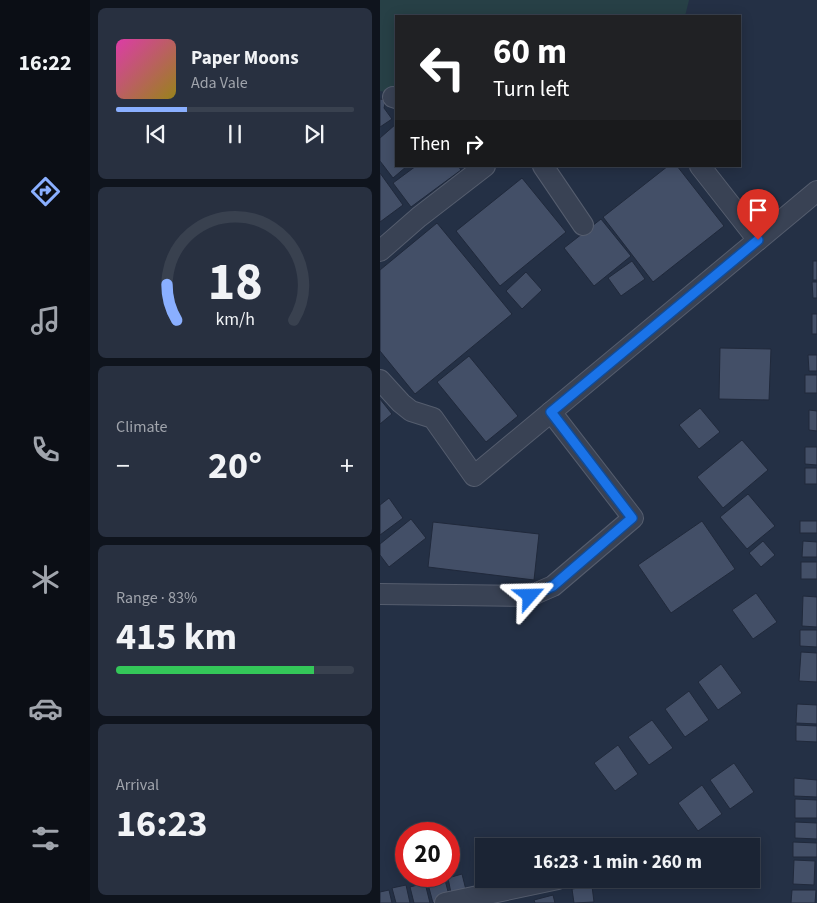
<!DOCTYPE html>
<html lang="en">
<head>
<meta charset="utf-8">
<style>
  body { margin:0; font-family:"Source Sans 3",sans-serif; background:#283040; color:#f1f3f6; height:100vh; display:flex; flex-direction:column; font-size:19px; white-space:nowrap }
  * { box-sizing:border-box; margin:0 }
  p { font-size:16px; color:#a0a4ac }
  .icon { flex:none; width:28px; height:28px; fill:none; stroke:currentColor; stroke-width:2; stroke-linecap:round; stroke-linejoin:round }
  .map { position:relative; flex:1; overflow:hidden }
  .drawer { display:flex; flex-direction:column; gap:8px; padding:8px; background:#0f141d; width:290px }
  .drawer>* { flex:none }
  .banner { position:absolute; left:15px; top:15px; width:346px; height:152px; border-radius:0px; box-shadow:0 2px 12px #0003,0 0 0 1px #39414f; background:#202124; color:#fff; overflow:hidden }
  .speed { position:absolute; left:15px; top:822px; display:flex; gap:10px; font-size:25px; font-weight:700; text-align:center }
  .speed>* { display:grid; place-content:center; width:65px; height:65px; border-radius:50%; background:#1b2434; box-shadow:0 2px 12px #0003,0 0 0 1px #39414f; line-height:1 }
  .speed .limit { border:8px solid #d22; background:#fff; color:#111 }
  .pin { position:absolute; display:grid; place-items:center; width:42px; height:42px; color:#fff; margin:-51px -21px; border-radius:50% 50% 50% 0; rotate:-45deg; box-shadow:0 0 5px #0007 }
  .pin .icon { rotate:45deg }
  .me { position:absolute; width:55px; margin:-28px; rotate:65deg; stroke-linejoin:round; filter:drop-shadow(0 0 4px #0008) }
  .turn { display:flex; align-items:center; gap:18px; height:105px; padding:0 15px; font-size:22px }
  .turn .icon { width:65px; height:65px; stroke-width:2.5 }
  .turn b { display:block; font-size:35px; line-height:42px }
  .then { display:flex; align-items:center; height:48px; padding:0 15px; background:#0003; gap:10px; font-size:19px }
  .big { font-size:38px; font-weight:700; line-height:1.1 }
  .drawer .card { flex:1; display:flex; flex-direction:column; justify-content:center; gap:8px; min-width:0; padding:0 18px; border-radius:8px; background:#283040 }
  .drawer .dial { align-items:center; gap:0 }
  .dial svg { height:130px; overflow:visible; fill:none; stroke:#39414f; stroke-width:7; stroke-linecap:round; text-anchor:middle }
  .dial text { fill:#f1f3f6; stroke:none }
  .song { display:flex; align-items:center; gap:15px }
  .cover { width:60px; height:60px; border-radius:8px; background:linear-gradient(135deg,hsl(320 70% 55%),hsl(50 70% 35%)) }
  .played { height:5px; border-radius:2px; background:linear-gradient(90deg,#8aafff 30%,#39414f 30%) }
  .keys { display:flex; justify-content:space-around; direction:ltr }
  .heat { display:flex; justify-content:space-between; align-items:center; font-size:28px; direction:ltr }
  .charge { height:8px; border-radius:4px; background:linear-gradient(90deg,#34c759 83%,#39414f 0) }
  .trip { position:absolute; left:95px; top:838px; width:285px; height:50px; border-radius:0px; background:#1b2434; box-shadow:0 2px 12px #0003,0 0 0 1px #39414f; font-weight:700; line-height:50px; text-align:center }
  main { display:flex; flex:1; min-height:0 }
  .menu { display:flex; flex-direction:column; width:90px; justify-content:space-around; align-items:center; background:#0b0e15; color:#a0a4ac }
  .menu .icon { width:35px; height:35px }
  .menu .active { color:#8aafff }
  .menu b { font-size:22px; color:#f1f3f6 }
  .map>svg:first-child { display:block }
  .green { fill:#274046 }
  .building { fill:#434f67; stroke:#20293b }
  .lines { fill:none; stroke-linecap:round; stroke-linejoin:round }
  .minor-casing { stroke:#555d6e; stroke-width:22 }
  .minor { stroke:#394254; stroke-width:20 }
  .route-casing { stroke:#114b97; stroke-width:12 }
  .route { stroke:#1a73e8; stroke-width:9 }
</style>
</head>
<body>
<main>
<nav class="menu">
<b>16:22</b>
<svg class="icon active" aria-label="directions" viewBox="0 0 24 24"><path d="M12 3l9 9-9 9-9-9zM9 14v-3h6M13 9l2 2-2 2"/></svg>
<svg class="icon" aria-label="music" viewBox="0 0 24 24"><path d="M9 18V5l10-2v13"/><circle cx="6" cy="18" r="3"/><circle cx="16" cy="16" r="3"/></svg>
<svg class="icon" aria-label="phone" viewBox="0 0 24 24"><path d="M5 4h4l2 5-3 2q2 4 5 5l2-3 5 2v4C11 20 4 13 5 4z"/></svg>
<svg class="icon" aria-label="climate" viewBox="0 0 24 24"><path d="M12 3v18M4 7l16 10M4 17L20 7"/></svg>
<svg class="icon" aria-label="car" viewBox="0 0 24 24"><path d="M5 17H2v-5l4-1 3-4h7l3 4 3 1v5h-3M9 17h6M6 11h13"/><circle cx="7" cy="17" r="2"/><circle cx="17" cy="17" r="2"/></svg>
<svg class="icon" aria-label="filters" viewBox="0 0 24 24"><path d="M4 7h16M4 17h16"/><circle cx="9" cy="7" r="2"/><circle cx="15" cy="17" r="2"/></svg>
</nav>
<section class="drawer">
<div class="card">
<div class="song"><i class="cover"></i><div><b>Paper Moons</b><p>Ada Vale</p></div></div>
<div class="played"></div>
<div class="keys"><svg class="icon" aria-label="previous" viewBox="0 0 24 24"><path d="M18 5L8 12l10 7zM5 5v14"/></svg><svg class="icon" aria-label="pause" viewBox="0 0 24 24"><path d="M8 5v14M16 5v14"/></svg><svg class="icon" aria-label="next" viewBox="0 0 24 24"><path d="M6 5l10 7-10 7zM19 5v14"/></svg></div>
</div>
<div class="card dial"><svg viewBox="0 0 100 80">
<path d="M14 69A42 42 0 1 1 86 69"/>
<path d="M14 69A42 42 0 0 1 8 47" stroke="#8aafff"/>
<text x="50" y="56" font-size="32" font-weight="700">18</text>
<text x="50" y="72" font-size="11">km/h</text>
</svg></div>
<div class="card"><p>Climate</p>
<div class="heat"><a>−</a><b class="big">20°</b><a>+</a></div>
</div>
<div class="card"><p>Range · 83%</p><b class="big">415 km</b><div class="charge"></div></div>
<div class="card"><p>Arrival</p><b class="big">16:23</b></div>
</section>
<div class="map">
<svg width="437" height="903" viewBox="0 0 437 903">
  <rect width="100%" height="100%" fill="#243045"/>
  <polygon class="green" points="0,0 309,0 305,16 16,16 16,94 0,91"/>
  <g class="building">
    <polygon points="0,99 6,100 4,108 12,119 0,127"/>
    <polygon points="16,124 16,166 27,166 13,178 0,161 0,138"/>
    <polygon points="36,166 78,166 81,170 31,207 13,183"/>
    <polygon points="288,166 297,166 344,226 273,282 223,217"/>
    <polygon points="0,173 23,205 0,222"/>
    <polygon points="142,178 186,232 120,286 76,231"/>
    <polygon points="221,219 251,256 214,286 184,248"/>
    <polygon points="57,223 132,314 35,394 0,351 0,270"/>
    <polygon points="252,261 265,279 241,296 228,278"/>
    <rect x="433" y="261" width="4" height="19"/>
    <polygon points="146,272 162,290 142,309 126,291"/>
    <polygon points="432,282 437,282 437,298 433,298"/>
    <rect x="432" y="314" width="5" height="20"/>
    <polygon points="340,348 391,349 389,400 339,399"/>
    <polygon points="428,355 437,355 437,371 429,371"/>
    <polygon points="89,356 138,416 106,442 57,382"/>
    <rect x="425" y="375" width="12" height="18"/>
    <polygon points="0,399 12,414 0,424"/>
    <polygon points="320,408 340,432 319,449 299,425"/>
    <polygon points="429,410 437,411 437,431 429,430"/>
    <polygon points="362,440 388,470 343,508 317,477"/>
    <polygon points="425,447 437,447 437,465 425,464"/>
    <rect x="425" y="468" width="12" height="16"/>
    <polygon points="368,494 395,526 367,549 340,517"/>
    <polygon points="9,498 23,518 0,535 0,505"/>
    <polygon points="31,519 46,538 9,567 0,555 0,544"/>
    <polygon points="322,521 355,569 291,613 258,565"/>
    <rect x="420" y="521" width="17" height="12"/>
    <polygon points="53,522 159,534 154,580 48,567"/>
    <polygon points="383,541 395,555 381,567 369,553"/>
    <polygon points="423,541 437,542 437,557 422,557"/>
    <rect x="421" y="562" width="16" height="17"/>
    <polygon points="376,593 397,622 373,639 352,610"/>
    <polygon points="423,596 437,597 437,627 422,626"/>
    <polygon points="420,630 437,630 437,647 420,646"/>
    <polygon points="421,652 437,653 437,682 419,681"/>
    <polygon points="341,664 362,693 338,710 318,682"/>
    <polygon points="309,691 329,720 305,737 285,709"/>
    <polygon points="417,704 437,705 437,724 416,723"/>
    <polygon points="272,720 293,748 269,765 248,737"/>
    <polygon points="416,725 437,726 437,742 416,741"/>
    <polygon points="238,745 258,774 235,791 214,763"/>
    <polygon points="354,763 374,792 350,809 330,780"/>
    <polygon points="414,778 437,780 437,797 414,796"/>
    <polygon points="322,785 342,814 318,831 298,803"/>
    <polygon points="415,799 437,800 437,818 415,818"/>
    <polygon points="415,822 437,823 437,839 415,838"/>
    <polygon points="413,842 437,843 437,857 413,857"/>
    <polygon points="414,860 435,861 434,885 413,884"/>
    <polygon points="82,874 87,894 72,898 68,878"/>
    <polygon points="65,880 70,899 53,903 48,884"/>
    <polygon points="45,883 50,903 34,903 30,887"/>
    <polygon points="26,885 30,903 16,903 12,888"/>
    <polygon points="212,886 214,902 194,903 192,889"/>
    <polygon points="9,890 12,903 0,903 0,892"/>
    <polygon points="412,890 436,890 435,903 411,903"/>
    <polygon points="173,895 175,903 155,903 154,900"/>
  </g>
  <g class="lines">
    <defs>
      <g id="minor">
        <polyline points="13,97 16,98"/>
        <polyline points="163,166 203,225"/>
        <polyline points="320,166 378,240"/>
        <polyline points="0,251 39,217 105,166"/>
        <polyline points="0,380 21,403 31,411 53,418 94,476 437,191"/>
        <polyline points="0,594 150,596 173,586 253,518 171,412"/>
        <polyline points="65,903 178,879"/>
      </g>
    </defs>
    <use href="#minor" class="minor-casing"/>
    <use href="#minor" class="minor"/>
  </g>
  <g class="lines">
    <defs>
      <polyline id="route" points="150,596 173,586 252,518 171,412 378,240"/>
    </defs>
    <use href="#route" class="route-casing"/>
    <use href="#route" class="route"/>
  </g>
</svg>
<div class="speed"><div class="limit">20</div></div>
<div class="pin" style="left:378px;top:240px;background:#d93025"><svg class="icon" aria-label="arrive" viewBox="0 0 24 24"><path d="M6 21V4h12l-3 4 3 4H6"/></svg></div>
<svg class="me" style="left:150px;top:596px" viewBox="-20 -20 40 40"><path d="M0-17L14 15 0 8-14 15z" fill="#1a73e8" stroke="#fff" stroke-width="4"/></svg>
<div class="trip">16:23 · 1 min · 260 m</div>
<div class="banner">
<div class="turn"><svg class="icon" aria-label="left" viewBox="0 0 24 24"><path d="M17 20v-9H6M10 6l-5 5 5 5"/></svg><div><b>60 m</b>Turn left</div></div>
<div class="then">Then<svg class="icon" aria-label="right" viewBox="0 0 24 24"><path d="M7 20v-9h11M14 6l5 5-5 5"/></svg></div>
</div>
</div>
</main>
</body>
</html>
